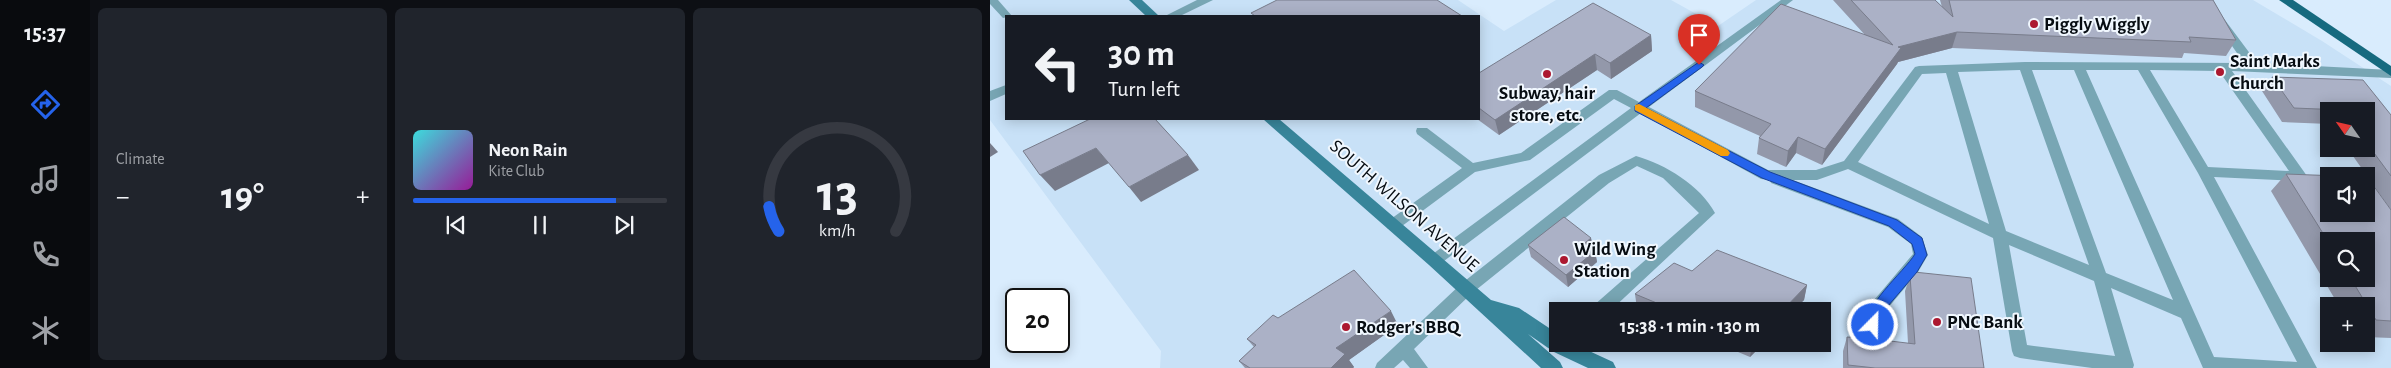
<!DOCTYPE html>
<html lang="en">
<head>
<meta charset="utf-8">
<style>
  body { margin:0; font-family:"Alegreya Sans",sans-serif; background:#20242c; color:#f1f3f6; height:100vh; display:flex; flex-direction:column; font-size:19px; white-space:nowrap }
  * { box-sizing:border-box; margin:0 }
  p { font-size:16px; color:#9ea1a6 }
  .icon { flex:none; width:28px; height:28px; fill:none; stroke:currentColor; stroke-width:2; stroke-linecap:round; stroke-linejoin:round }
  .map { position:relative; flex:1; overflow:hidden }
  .drawer { display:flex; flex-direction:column; gap:8px; padding:8px; background:#0d0f14; width:900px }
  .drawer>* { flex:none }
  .top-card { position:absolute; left:15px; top:15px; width:475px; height:105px; border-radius:0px; box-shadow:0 2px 12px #0003; background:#171b24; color:#f1f3f6; overflow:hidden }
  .needle { width:32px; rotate:304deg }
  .fabs { position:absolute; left:1330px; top:102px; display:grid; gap:10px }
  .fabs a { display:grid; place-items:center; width:55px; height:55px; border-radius:0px; background:#171b24; box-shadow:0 2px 12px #0003; font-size:25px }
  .speed { position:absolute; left:15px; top:288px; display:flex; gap:10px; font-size:25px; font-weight:700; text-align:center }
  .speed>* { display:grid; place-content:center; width:65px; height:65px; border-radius:50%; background:#171b24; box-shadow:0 2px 12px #0003; line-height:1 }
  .speed .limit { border:2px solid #111; border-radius:8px; background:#fff; color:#111 }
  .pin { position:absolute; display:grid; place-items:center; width:42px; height:42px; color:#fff; margin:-51px -21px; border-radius:50% 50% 50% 0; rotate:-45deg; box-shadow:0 0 5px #0007 }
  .pin .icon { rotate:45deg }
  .me { position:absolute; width:55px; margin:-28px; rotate:23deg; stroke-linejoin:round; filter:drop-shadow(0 0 4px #0008) }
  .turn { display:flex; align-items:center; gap:18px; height:105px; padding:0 20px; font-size:22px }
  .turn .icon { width:65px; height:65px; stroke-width:2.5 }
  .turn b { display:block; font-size:35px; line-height:42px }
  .big { font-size:38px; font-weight:700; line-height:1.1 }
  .drawer .card { flex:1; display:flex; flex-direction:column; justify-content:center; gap:8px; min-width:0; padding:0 18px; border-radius:8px; background:#20242c }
  .drawer .dial { align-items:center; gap:0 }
  .dial svg { height:130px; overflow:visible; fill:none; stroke:#363941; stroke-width:7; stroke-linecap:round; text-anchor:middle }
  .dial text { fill:#f1f3f6; stroke:none }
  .song { display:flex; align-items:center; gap:15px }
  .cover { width:60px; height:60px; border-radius:8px; background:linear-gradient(135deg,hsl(180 70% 55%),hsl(300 70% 35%)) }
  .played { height:5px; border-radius:2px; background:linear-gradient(90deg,#2563eb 80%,#363941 80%) }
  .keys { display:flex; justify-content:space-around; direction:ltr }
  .heat { display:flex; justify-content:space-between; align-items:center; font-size:28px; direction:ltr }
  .drawer .tiles { flex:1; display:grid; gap:8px; grid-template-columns:repeat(3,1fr) }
  .trip { position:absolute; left:559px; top:302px; width:282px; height:50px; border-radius:0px; background:#171b24; box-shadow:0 2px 12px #0003; font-weight:700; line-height:50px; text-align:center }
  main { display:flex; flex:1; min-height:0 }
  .dock { display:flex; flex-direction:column; width:90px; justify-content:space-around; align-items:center; background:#090b0e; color:#9ea1a6 }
  .dock .icon { width:35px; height:35px }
  .dock .current { color:#2563eb }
  .dock b { font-size:22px; color:#f1f3f6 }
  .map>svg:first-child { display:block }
  .built { fill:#c8e1f7; fill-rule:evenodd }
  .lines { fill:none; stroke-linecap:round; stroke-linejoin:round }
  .service { fill:#78a6b4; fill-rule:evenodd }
  .minor { fill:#78a6b4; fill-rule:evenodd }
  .secondary { fill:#38859a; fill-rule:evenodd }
  .primary { fill:#166a7f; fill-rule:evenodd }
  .wall { fill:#9398aa; fill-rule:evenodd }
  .shaded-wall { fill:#787c8b }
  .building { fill:#abb1c6; stroke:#787c8b }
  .route { fill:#2563eb; stroke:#184099 }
  .slow { fill:#f59e0b }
  .poi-dot { fill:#ac1830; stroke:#f0f7fe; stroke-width:2 }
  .labels { text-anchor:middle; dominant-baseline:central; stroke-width:4; stroke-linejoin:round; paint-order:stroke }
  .poi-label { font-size:19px; font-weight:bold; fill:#060c12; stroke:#f0f7fe; text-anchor:start }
  .street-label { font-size:19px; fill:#060c12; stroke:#f0f7fe }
</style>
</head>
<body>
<main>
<nav class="dock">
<b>15:37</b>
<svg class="icon current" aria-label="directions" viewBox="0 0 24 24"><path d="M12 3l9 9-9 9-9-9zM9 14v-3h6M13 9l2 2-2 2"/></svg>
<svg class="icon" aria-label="music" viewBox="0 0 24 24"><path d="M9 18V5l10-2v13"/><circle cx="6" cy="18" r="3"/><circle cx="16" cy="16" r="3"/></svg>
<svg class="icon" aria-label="phone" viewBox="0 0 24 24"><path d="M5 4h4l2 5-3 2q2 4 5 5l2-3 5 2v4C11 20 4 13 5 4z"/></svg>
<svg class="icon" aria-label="climate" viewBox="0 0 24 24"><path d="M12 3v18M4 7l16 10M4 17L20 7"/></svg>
</nav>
<section class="drawer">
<div class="tiles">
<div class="card"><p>Climate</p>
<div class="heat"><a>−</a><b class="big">19°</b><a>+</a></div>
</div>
<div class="card">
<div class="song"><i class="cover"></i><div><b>Neon Rain</b><p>Kite Club</p></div></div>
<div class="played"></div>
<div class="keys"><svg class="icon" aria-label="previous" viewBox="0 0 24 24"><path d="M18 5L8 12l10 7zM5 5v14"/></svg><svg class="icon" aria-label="pause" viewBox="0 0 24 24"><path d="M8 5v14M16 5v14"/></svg><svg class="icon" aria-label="next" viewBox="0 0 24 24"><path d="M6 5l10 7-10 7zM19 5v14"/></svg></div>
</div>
<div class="card dial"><svg viewBox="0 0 100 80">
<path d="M14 69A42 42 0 1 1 86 69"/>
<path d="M14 69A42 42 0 0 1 8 54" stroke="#2563eb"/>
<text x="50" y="56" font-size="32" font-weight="700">13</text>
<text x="50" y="72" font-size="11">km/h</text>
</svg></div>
</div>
</section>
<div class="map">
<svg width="1401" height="368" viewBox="0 0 1401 368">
  <rect width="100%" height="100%" fill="#d9ecfd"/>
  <path class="built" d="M 0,0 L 468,0 L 514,31 L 566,0 L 681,0 L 728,26 L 766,0 L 1263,0 L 1332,41 L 1401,86 L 1401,368 L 170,368 L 171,351 L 0,120 ZM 16,16 L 489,16 L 489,119 L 16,119 ZM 1339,111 L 1376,111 L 1376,149 L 1339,149 ZM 1339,176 L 1376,176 L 1376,214 L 1339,214 ZM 1339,241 L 1376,241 L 1376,279 L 1339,279 ZM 1339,306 L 1376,306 L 1376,344 L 1339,344 ZM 568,311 L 832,311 L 832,344 L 568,344 Z"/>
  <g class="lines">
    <g class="service">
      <polygon points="0,0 8,0 22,16 13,18 0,4"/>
      <path d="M 791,0 L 803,0 L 659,107 L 778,170 L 826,170 L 854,161 L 925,67 L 929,66 L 1035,62 L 1254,63 L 1221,16 L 1203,0 L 1215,0 L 1229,12 L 1267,63 L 1401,70 L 1401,78 L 1242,71 L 1317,176 L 1310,181 L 1224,177 L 1327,368 L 1213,368 L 1191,318 L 1121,288 L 1144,365 L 1143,368 L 1102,368 L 1030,358 L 1024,356 L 1022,351 L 1003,238 L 858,169 L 827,180 L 803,180 L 908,219 L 932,237 L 938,255 L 928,272 L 893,314 L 884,359 L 878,361 L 872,359 L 870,354 L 879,306 L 923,254 L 921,244 L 898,227 L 781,183 L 780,180 L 771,179 L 651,113 L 450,264 L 445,266 L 440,264 L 438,260 L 440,256 L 641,108 L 624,99 L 540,160 L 485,172 L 408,229 L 398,229 L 396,225 L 398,221 L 472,168 L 427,134 L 426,131 L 427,128 L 437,128 L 483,163 L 531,153 L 619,90 L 627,90 L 649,102 ZM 1030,70 L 1099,265 L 1016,231 L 968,72 ZM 1042,70 L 1084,70 L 1183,300 L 1116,273 ZM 1096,70 L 1148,70 L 1208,173 L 1307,362 L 1224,357 ZM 1160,70 L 1229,71 L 1299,171 L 1218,167 ZM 956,73 L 999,224 L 868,162 L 932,74 ZM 1019,245 L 1104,281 L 1125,356 L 1037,345 Z"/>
      <path d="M 646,156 C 675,164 711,186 725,213 L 620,311 L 601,311 L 603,306 L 709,213 L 673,178 L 647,166 L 619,183 L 481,294 L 424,349 L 438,368 L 420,368 L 413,360 L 404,368 L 385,368 L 387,363 L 471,284 L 609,175 Z"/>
    </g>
    <g class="minor">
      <polygon points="207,0 223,0 190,16 175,16"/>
      <polygon points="16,85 16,94 0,101 0,91"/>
    </g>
    <g class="secondary">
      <polygon points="139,0 152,0 169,16 156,16"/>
      <polygon points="273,119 289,119 501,300 529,308 568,334 568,344 584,344 623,362 626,368 598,368 564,352 538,334 570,362 573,368 551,368 439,265"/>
    </g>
    <polygon class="primary" points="1289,0 1303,0 1401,66 1401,76"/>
  </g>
  <g class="wall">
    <polygon points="843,0 945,0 952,7 950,0 1223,0 1246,40 1236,56 1194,53 1192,58 962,48 908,62 907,64 832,165 806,153 796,167 767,154 769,138 770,136 705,107 705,91 875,35"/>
    <polygon points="661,35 662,51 621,79 607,70 509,135 487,119 489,119 489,73"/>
    <polygon points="1282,77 1401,115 1401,210 1358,149 1376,149 1376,111 1339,111 1339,124 1292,122 1272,91"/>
    <path d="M 1296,174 L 1401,210 L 1401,338 L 1376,337 L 1376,306 L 1349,306 L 1281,191 ZM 1339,241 L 1376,279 L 1339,279 Z"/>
    <polygon points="601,238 603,249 605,251 607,262 578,287 541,257 538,245"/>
    <polygon points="702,271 817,285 814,300 803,311 653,311 647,309 645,294"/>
    <polygon points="920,276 994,368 853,368 853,351 857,337 882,349 918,343 915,291"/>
    <polygon points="288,318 408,325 359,360 364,367 363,368 255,368 249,361 264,347 257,339"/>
    <polygon points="729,344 773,344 760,357"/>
  </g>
  <g class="shaded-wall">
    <polygon points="967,32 962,48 908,62 907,64 832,165 835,149 908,47"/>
    <polygon points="661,35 662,51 621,79 620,63"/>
    <polygon points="605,54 607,70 509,135 505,120"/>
    <polygon points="808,137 806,153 796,167 798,151"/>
    <polygon points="0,143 8,152 0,157"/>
    <polygon points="106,148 119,163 65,191 50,175"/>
    <polygon points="198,155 209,170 151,202 139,187"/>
    <polygon points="601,238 603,249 595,243"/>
    <polygon points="605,251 607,262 578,287 576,275"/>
    <polygon points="817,285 814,300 803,311 792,311"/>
    <polygon points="401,311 408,325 359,360 364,367 363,368 341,368 346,348"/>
    <polygon points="762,344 773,344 760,357"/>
  </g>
  <g class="building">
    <polygon points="287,0 447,0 472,16 265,16 261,13"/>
    <polygon points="861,0 945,0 963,17 959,0 1223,0 1246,40 1199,37 1201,42 967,32 908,47 911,48 835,149 808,137 798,151 769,138 781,124 705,91 791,4 903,45"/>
    <polygon points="603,3 661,35 620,63 605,54 505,120 489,108 489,73"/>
    <polygon points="1282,77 1373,80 1401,115 1401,176 1376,142 1376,111 1354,111 1353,110 1304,108"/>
    <polygon points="100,119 165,119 198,155 139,187 106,148 50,175 33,151"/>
    <polygon points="1296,174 1349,176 1339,176 1339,214 1376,214 1376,177 1378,178 1401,210 1401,321 1386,320 1361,279 1376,279 1376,241 1339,241 1339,243"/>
    <polygon points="574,217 601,238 595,243 605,251 576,275 538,245"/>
    <polygon points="727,250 817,285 792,311 686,311 645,294 684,263 702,271"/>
    <polygon points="364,270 401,311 346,348 355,354 341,368 260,368 249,361 266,345 257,339 283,315 288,318"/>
    <polygon points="924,272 981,278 994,368 885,368 858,365 857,337 873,338 875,346 882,349 890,347 892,340 925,344 920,276"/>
  </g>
  <path class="route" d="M 709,62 L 714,65 L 712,67 L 656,108 L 780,172 L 907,220 L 932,238 L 937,255 L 927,272 L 892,313 L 888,329 L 883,331 L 878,329 C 869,309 914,272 925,254 L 922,244 L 899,226 L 772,178 L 645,111 L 645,106 Z"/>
  <polygon class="slow" points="649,104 738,150 740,153 738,156 731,156 645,110 645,105"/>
  <g class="poi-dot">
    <circle cx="1044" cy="24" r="5"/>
    <circle cx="1230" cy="72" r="5"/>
    <circle cx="557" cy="74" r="5"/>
    <circle cx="574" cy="260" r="5"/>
    <circle cx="947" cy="322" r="5"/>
    <circle cx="356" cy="327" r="5"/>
  </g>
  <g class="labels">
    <g class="poi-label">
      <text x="1054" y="24">Piggly Wiggly</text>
      <text x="1240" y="61">Saint Marks<tspan x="1240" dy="22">Church</tspan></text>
      <text x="557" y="93" text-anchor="middle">Subway, hair<tspan x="557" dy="22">store, etc.</tspan></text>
      <text x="584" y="249">Wild Wing<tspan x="584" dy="22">Station</tspan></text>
      <text x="957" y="322">PNC Bank</text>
      <text x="366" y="327">Rodger's BBQ</text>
    </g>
    <g class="street-label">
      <text transform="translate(414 206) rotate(41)">SOUTH WILSON AVENUE</text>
    </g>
  </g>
</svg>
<div class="fabs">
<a><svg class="needle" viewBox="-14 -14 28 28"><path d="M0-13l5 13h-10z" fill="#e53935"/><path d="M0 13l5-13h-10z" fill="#9ea1a6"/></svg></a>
<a><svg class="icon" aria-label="sound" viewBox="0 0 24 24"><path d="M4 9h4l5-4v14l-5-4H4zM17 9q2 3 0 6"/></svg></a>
<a><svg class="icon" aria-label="search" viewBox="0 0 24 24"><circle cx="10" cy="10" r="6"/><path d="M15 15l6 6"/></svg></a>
<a>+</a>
</div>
<div class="speed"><div class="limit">20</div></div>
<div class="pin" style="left:709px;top:65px;background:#d93025"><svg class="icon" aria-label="arrive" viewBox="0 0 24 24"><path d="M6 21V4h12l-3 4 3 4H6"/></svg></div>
<svg class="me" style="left:883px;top:325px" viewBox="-20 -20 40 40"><circle r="17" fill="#2563eb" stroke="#fff" stroke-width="3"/><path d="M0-11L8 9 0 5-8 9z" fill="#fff"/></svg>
<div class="trip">15:38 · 1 min · 130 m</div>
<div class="top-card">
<div class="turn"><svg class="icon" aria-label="left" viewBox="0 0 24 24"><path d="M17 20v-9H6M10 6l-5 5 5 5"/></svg><div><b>30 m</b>Turn left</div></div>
</div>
</div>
</main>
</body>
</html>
